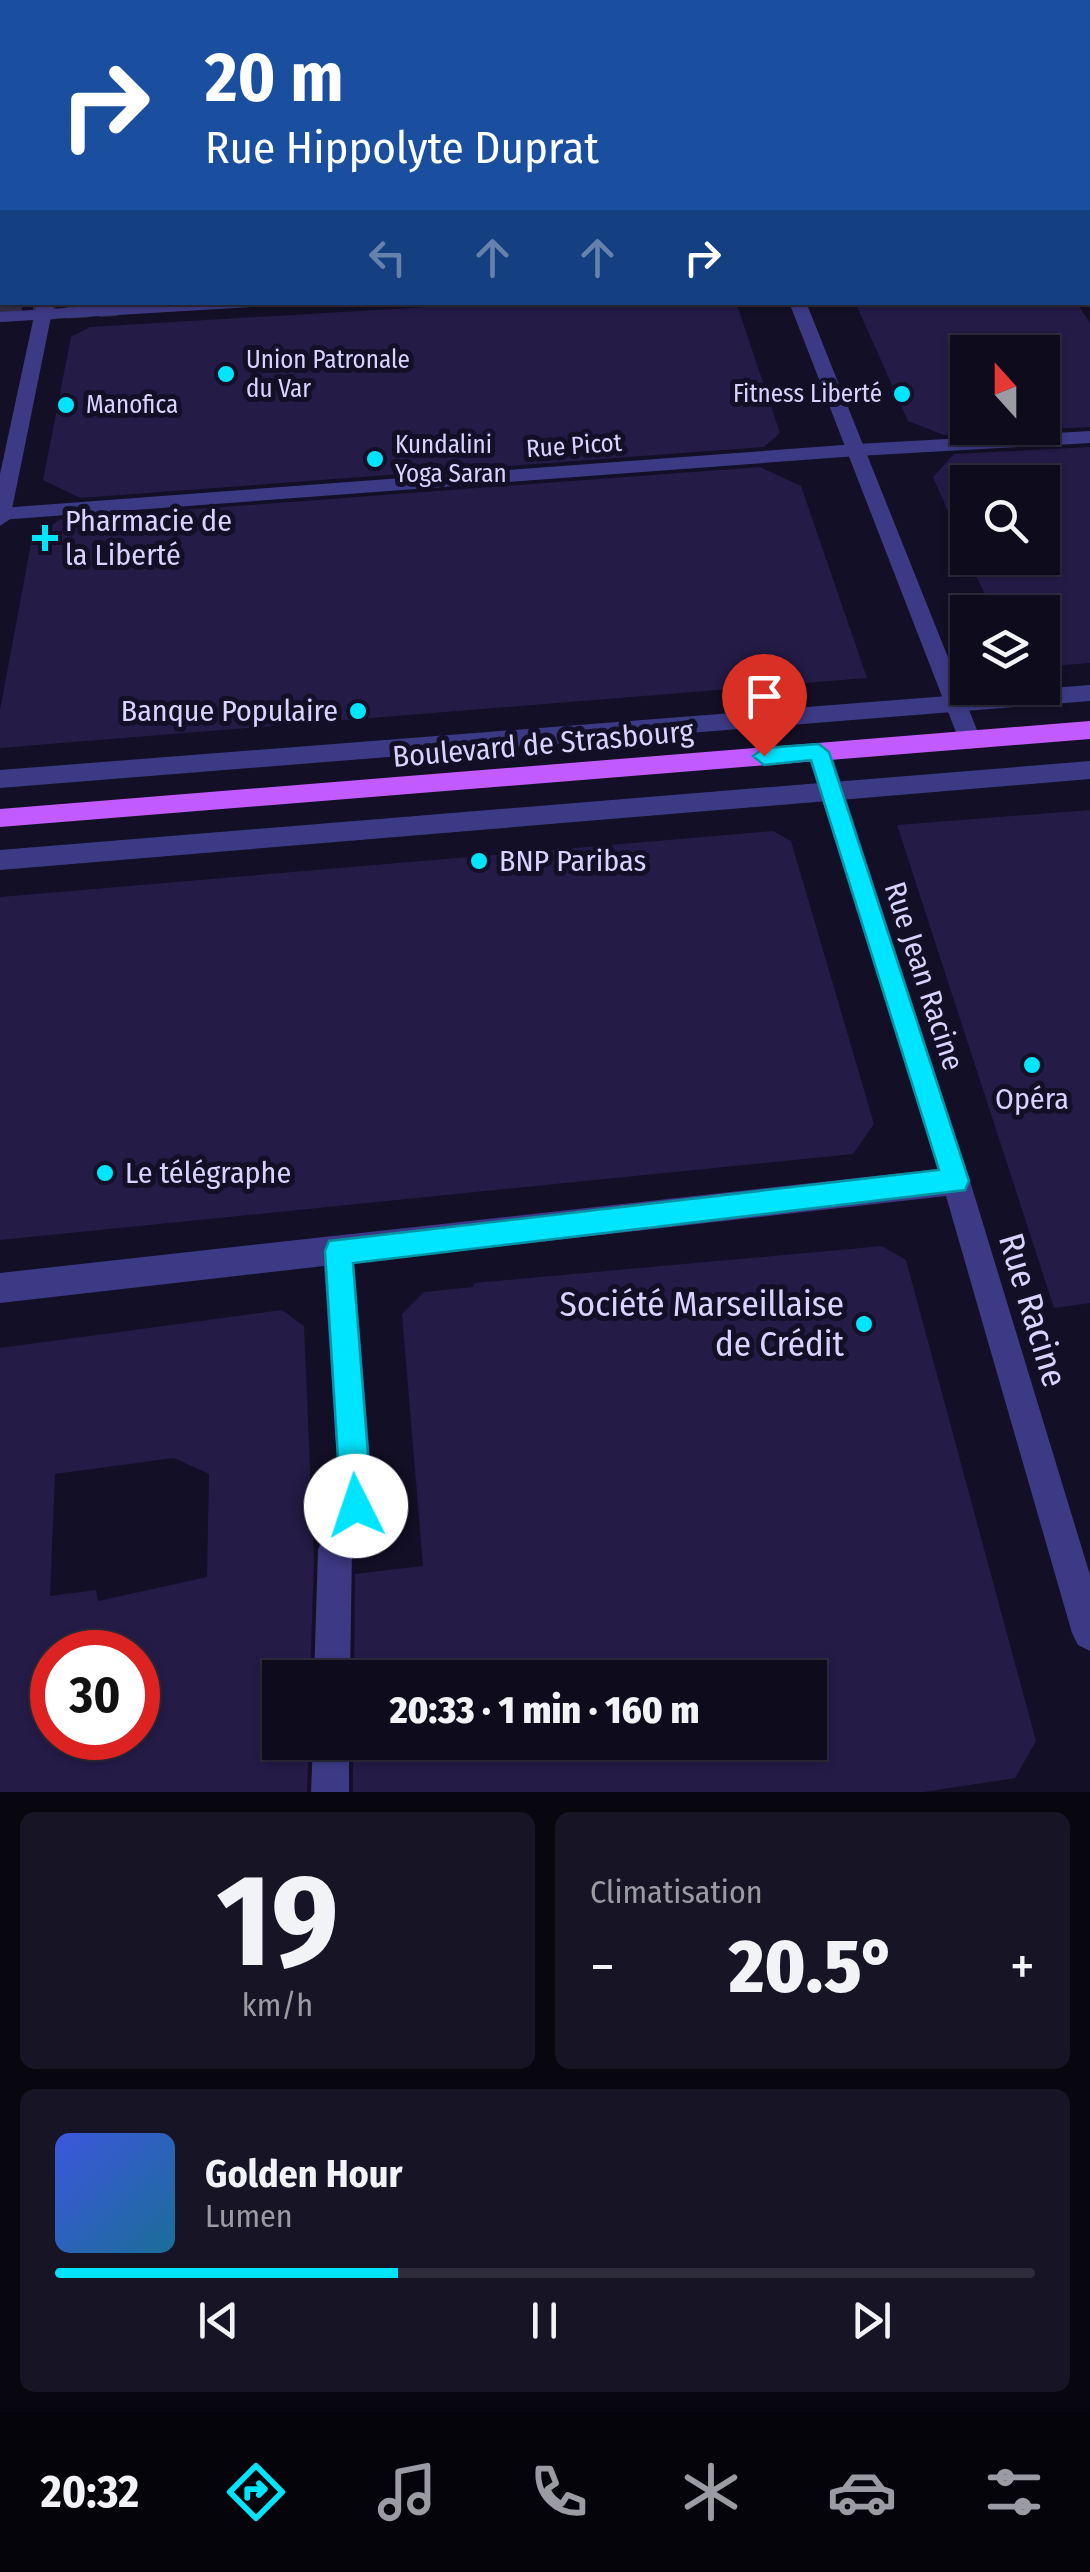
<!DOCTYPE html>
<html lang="fr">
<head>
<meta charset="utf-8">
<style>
  body { margin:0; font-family:"Fira Sans Condensed",sans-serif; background:#171425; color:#f1f3f6; height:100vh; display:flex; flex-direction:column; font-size:38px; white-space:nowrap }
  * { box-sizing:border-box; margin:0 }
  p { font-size:32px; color:#9b9ba3 }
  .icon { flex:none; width:55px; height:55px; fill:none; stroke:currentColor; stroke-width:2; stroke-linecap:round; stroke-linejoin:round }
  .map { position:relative; height:1792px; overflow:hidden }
  .side { display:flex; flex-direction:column; gap:20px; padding:20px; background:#08060f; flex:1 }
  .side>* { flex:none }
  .guide { position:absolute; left:0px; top:0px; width:1090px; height:305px; box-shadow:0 2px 8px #0004,0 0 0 2px #2e2b3b; background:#1a4fa0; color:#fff; overflow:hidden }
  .needle { width:65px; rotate:339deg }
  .fabs { position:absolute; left:950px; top:335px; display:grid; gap:20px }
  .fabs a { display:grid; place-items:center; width:110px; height:110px; border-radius:0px; background:#0e0b1c; box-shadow:0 2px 8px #0004,0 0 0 2px #2e2b3b; font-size:50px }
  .speed { position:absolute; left:30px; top:1630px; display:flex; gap:20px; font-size:50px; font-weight:700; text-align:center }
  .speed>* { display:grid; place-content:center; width:130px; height:130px; border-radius:50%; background:#0e0b1c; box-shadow:0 2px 8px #0004,0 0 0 2px #2e2b3b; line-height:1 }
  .speed .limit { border:15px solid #d22; background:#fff; color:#111 }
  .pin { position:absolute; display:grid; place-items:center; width:85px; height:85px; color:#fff; margin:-102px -42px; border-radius:50% 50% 50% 0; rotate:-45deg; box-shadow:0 0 10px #0007 }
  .pin .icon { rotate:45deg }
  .me { position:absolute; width:110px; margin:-55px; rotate:356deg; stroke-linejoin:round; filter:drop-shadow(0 0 8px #0008) }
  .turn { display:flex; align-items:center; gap:35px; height:210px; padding:0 40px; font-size:45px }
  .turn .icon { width:130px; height:130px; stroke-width:2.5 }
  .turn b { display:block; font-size:70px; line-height:85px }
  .lanes { display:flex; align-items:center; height:95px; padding:0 40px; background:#0003; justify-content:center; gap:50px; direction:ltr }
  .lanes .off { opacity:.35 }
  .big { font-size:75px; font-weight:800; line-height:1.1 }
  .side .card { flex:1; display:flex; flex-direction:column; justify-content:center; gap:15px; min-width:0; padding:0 35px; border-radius:15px; background:#171425 }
  .side .dial { align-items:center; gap:0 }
  .dial b { font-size:130px; line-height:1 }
  .song { display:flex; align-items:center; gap:30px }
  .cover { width:120px; height:120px; border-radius:15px; background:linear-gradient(135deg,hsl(230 70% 55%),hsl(200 70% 35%)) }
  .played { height:10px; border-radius:5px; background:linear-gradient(90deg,#00e5ff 35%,#2e2b3b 35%) }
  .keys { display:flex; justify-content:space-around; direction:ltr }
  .heat { display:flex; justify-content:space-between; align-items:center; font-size:55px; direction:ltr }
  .side .tiles { flex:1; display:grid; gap:20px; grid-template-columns:1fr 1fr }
  .card:last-child { grid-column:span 2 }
  .trip { position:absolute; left:262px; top:1660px; width:565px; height:100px; border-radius:0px; background:#0e0b1c; box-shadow:0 2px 8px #0004,0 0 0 2px #2e2b3b; font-weight:800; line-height:100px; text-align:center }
  .dock { display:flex; height:160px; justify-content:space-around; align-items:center; background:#06040b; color:#9b9ba3 }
  .dock .icon { width:70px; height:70px }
  .dock .active { color:#00e5ff }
  .dock b { font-size:45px; color:#f1f3f6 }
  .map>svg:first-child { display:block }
  .building { fill:#241b47; fill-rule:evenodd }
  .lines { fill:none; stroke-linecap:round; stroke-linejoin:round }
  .motorway-tunnel { stroke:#312d47; stroke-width:22; stroke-dasharray:22 11; stroke-linecap:butt }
  .path { stroke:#2fb8b0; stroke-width:4; stroke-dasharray:2.5 4; stroke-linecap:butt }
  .service { fill:#3d3a85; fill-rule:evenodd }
  .pedestrian { fill:#3d3a85; fill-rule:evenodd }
  .minor { fill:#3d3a85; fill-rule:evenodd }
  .tertiary { fill:#3d3a85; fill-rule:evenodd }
  .primary { fill:#c25bff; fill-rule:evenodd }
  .rail { stroke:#00e5ff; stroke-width:4; stroke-dasharray:9 8; stroke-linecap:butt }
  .route { fill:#00e5ff; stroke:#0095a6; stroke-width:2.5 }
  .poi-dot { fill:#00e5ff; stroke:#130f26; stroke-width:4 }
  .labels { text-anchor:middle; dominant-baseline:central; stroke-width:10; stroke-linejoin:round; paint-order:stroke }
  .far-poi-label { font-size:25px; fill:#d9d4ff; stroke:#130f26; text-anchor:start }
  .far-street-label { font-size:25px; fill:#d9d4ff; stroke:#130f26 }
  .poi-label { font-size:30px; fill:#d9d4ff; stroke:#130f26; text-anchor:start }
  .street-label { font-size:30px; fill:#d9d4ff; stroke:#130f26 }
  .near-poi-label { font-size:35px; fill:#d9d4ff; stroke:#130f26; text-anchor:end }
  .near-street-label { font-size:35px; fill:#d9d4ff; stroke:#130f26 }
</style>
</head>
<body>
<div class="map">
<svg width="1090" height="1792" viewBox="0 0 1090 1792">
  <rect width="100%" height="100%" fill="#130f26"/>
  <g class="building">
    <polygon points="510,302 736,302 780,433 764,447 80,498 43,480 71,337 90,327"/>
    <path d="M 855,302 L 1076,302 L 1090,323 L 1090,427 L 944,435 L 908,421 ZM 968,352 L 1042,352 L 1042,428 L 968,428 Z"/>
    <polygon points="1090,447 1090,663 1042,667 1042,612 993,612 968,558 1042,558 1042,482 968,482 968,557 933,477 954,454"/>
    <polygon points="760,467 801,486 867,678 0,748 0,710 32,538 61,519"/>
    <polygon points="1090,810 1090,1303 1054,1308 897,825"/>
    <polygon points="773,831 791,841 874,1124 853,1154 0,1240 0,897"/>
    <polygon points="882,1246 906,1260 1036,1741 1015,1778 924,1792 353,1792 353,1742 810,1742 810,1678 354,1678 355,1574 423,1566 402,1314 424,1292 473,1287 474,1283"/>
    <path d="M 282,1310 L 304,1326 L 314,1562 L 310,1678 L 280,1678 L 280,1742 L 309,1742 L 307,1792 L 0,1792 L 0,1348 ZM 174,1458 L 209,1474 L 207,1577 L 98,1601 L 96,1590 L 50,1596 L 55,1474 ZM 52,1652 L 138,1652 L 138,1738 L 52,1738 Z"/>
  </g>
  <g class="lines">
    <polyline class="motorway-tunnel" points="0,311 117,305"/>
    <polyline class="path" points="350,0 429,2"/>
    <g class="service">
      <polygon points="17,0 31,0 32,2 18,2"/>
      <polygon points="42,0 56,0 57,2 43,2"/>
      <polygon points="218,0 230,0 231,2 217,2"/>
      <polygon points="1090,685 1090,701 0,788 0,770"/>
      <polygon points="1090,761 1090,779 0,870 0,850"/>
    </g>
    <g class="pedestrian">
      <polygon points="335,1533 347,1538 352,1550 350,1678 314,1678 318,1550 323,1538"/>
      <polygon points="313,1742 349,1742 349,1792 311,1792"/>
    </g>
    <g class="minor">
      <rect x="1088" y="115" width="2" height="13"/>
      <polygon points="0,174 2,175 2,183 0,184"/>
      <rect x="1088" y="249" width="2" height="10"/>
      <polygon points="158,302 260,302 252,307 0,322 0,312"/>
      <polygon points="1090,431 1090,443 857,456 0,520 1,508 857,444"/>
      <polygon points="819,743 831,752 970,1181 1090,1575 1090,1651 1078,1645 1072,1633 946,1196 354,1263 374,1506 347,1562 335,1567 323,1562 318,1550 340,1504 324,1266 0,1303 0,1273 938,1169 807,752"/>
    </g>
    <g class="tertiary">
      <rect x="0" y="45" width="2" height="8"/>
      <rect x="1088" y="97" width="2" height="8"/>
      <polygon points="37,302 54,302 10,519 0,526 0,474"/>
      <polygon points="789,302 806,302 981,740 978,746 970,749 959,740"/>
    </g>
    <polygon class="primary" points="1090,721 1090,739 0,827 0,809"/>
    <g class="rail">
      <polyline points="638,0 666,2"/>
      <polyline points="832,0 885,2"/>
      <polyline points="911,0 939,2"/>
      <polyline points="1010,0 1065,2"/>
    </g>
  </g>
  <polygon class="route" points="819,744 829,752 969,1181 965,1190 353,1263 372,1506 367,1517 356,1521 346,1517 341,1506 325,1251 329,1241 939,1170 811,760 764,765 753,756 764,748"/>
  <g class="poi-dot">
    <circle cx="226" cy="374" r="10"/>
    <circle cx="902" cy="394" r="10"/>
    <circle cx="66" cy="405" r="10"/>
    <circle cx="375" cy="459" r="10"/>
    <path d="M40 523h10v10h10v10h-10v10h-10v-10h-10v-10h10z"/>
    <circle cx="358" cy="711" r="10"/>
    <circle cx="479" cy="861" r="10"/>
    <circle cx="1032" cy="1065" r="10"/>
    <circle cx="105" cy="1173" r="10"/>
    <circle cx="864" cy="1324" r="10"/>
  </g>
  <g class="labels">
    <g class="far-poi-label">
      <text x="246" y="360">Union Patronale<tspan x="246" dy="29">du Var</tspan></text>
      <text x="882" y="394" text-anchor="end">Fitness Liberté</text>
      <text x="86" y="405">Manofica</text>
      <text x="395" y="445">Kundalini<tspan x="395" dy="29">Yoga Saran</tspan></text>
    </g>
    <g class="far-street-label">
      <text transform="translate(574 446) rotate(-4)">Rue Picot</text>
    </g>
    <g class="poi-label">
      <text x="65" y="521">Pharmacie de<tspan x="65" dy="34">la Liberté</tspan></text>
      <text x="338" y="711" text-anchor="end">Banque Populaire</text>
      <text x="499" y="861">BNP Paribas</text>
      <text x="1032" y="1099" text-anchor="middle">Opéra</text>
      <text x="125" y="1173">Le télégraphe</text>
    </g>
    <g class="street-label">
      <text transform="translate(543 744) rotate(-5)">Boulevard de Strasbourg</text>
      <text transform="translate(924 976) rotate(72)">Rue Jean Racine</text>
    </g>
    <g class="near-poi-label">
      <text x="844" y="1304">Société Marseillaise<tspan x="844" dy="40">de Crédit</tspan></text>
    </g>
    <g class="near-street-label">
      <text transform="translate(1033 1310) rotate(73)">Rue Racine</text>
    </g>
  </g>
</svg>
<div class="fabs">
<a><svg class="needle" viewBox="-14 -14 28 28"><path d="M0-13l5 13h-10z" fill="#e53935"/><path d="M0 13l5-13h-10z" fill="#9b9ba3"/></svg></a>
<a><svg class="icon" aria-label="search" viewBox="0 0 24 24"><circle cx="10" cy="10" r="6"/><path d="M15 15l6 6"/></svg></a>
<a><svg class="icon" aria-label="layers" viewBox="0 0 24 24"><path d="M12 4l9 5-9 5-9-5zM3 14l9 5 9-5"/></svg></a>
</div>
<div class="speed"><div class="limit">30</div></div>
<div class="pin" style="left:764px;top:756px;background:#d93025"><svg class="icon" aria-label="arrive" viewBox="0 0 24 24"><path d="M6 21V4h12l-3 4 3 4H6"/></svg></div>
<svg class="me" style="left:356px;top:1506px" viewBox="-20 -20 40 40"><circle r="19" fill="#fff"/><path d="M0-13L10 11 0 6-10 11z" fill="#00e5ff"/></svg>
<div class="trip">20:33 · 1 min · 160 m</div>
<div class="guide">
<div class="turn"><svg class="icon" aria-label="right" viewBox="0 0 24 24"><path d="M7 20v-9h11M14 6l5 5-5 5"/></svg><div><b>20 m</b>Rue Hippolyte Duprat</div></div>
<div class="lanes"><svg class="icon off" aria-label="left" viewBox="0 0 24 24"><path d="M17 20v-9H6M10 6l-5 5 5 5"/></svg><svg class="icon off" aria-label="ahead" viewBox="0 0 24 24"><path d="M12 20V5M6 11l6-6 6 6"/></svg><svg class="icon off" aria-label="ahead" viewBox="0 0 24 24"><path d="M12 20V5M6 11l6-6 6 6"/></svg><svg class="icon" aria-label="right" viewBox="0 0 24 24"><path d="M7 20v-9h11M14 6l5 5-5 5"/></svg></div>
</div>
</div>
<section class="side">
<div class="tiles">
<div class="card dial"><b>19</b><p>km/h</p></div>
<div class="card"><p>Climatisation</p>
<div class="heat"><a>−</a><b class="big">20.5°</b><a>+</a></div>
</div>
<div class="card">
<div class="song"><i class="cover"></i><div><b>Golden Hour</b><p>Lumen</p></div></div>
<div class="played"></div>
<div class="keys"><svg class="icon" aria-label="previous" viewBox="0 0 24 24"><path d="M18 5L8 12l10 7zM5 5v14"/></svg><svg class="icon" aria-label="pause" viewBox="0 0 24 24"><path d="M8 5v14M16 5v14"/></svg><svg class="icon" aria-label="next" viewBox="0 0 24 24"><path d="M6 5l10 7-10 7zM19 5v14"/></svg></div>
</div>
</div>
</section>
<nav class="dock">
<b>20:32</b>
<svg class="icon active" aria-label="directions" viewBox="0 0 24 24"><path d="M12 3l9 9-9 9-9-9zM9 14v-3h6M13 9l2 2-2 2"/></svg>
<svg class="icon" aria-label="music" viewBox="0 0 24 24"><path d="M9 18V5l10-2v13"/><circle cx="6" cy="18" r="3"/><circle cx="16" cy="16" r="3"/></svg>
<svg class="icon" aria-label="phone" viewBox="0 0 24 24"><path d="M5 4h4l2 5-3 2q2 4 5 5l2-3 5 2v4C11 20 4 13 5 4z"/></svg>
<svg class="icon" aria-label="climate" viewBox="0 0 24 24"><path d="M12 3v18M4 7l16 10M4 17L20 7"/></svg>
<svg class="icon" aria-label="car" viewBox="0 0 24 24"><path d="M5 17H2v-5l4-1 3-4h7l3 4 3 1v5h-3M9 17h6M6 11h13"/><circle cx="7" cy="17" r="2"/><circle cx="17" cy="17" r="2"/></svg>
<svg class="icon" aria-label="filters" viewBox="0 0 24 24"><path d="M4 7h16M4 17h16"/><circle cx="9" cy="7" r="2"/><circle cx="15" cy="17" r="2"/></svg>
</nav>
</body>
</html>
